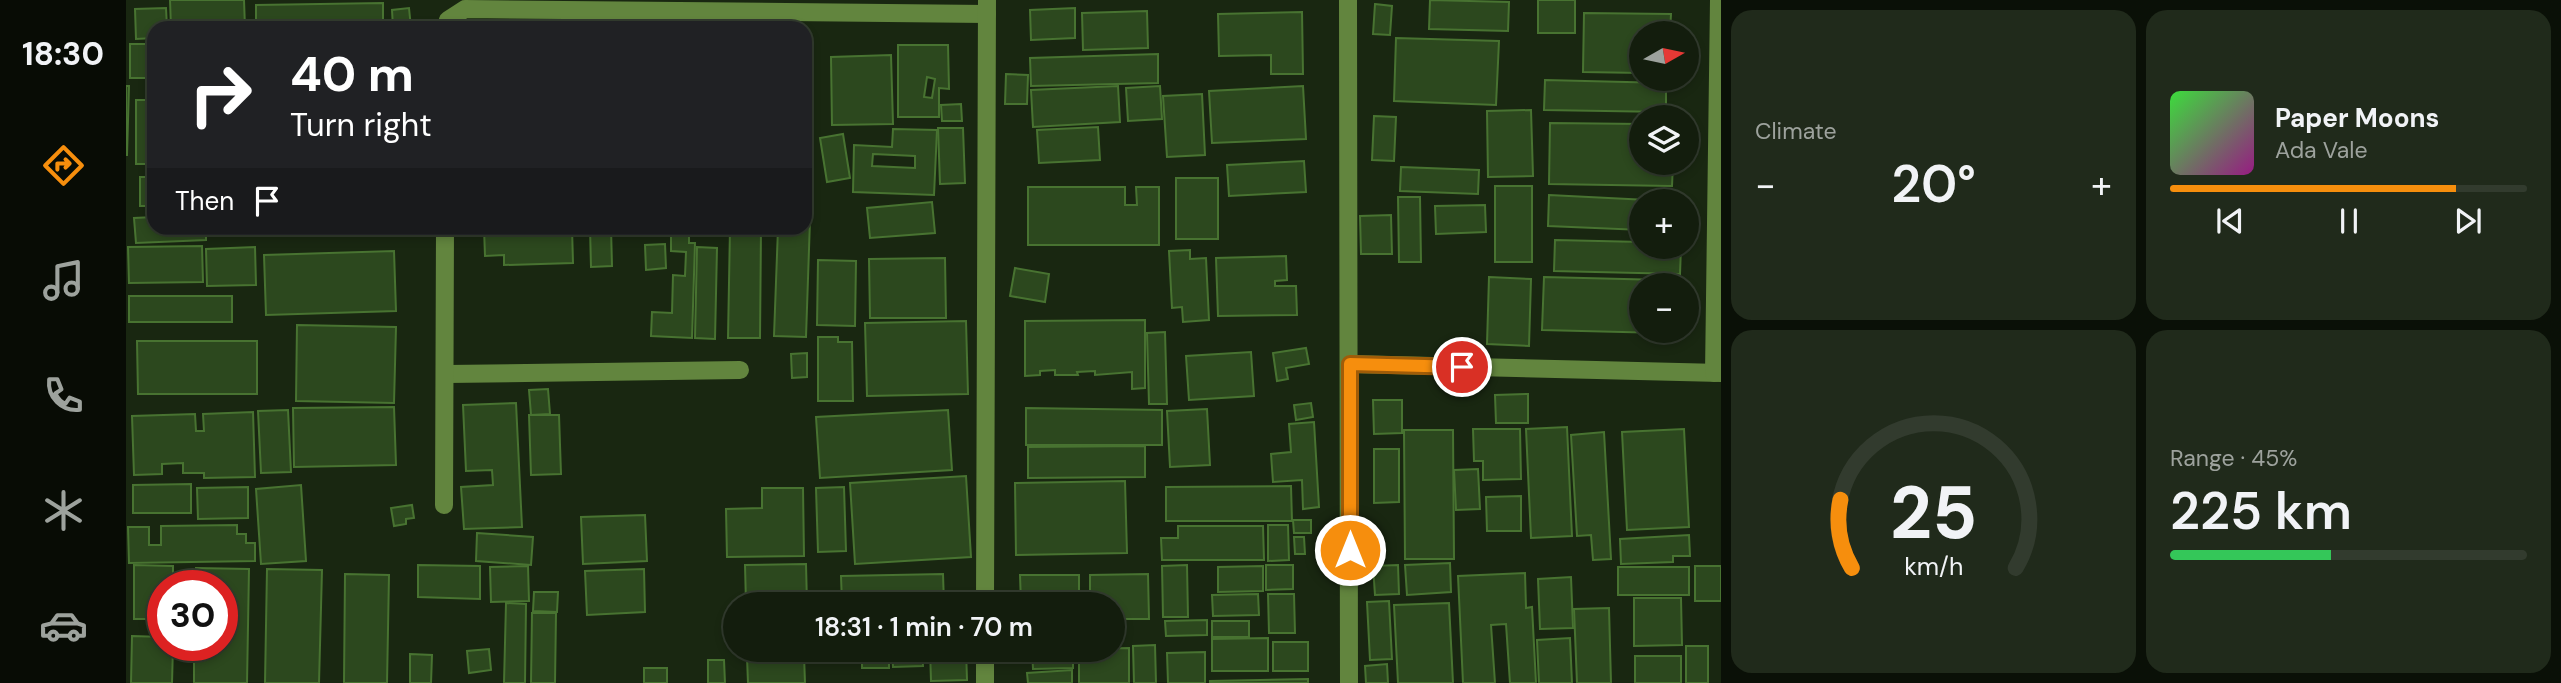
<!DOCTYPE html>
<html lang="en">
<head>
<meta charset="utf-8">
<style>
  body { margin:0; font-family:"DM Sans",sans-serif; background:#202a1b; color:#f1f3f6; height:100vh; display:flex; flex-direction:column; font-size:26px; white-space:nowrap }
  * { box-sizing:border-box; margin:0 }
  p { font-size:23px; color:#9da29d }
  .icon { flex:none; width:38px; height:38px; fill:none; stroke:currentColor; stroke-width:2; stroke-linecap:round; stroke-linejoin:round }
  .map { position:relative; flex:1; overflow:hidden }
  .drawer { display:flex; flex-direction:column; gap:10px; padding:10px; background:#0a1007; width:840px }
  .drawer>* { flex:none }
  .guide { position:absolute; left:21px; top:21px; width:665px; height:214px; border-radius:21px; box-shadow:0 4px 10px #0003,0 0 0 2px #323b2e; background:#202124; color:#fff; overflow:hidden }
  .needle { width:46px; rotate:81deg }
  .buttons { position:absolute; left:1503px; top:21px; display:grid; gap:14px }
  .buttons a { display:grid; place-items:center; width:70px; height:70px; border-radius:50%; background:#131d0d; box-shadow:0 4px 10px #0003,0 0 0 2px #323b2e; font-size:35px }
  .speed { position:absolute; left:21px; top:570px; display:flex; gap:14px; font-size:35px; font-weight:700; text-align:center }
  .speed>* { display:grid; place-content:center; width:91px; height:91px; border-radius:50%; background:#131d0d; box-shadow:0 4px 10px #0003,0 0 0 2px #323b2e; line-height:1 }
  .speed .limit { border:10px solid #d22; background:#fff; color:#111 }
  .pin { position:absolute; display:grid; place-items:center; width:60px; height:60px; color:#fff; margin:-30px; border:4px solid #fff; border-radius:50%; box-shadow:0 2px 7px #0007 }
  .me { position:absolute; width:77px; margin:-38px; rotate:0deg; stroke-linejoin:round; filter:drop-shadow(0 0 5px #0008) }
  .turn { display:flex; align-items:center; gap:24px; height:147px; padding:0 28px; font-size:32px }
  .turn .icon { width:91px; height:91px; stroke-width:2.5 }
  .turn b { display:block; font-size:49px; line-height:60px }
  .then { display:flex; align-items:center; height:66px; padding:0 28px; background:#0003; gap:14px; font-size:26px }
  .big { font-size:52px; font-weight:600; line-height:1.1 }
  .drawer .widget { flex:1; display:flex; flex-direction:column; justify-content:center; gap:10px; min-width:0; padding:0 24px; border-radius:21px; background:#202a1b }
  .drawer .dial { align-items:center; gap:0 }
  .dial svg { height:182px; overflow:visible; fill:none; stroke:#323b2e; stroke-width:7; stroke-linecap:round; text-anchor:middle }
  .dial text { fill:#f1f3f6; stroke:none }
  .song { display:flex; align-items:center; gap:21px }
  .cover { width:84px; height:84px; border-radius:10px; background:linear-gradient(135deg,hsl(120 70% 55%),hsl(310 70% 35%)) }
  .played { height:7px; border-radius:4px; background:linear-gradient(90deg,#f68e0d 80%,#323b2e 80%) }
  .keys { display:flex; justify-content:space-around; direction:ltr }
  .heat { display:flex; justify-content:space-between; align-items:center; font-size:38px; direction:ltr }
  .charge { height:10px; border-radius:5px; background:linear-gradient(90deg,#34c759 45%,#323b2e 0) }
  .drawer .tiles { flex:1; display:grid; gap:10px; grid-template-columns:repeat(2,1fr) }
  .trip { position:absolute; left:597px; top:592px; width:402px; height:70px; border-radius:35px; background:#131d0d; box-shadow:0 4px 10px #0003,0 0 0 2px #323b2e; font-weight:600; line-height:70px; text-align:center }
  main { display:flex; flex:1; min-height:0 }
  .tabs { display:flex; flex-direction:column; width:126px; justify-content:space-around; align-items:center; background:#080c05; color:#9da29d }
  .tabs .icon { width:49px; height:49px }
  .tabs .current { color:#f68e0d }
  .tabs b { font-size:32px; color:#f1f3f6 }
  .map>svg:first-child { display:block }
  .building { fill:#2c481e; stroke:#487331; stroke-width:2; fill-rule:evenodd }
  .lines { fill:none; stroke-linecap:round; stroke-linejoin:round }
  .minor { stroke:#62853e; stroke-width:18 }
  .route-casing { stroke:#a05c08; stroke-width:18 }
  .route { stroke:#f68e0d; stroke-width:12 }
</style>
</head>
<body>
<main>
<nav class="tabs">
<b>18:30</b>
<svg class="icon current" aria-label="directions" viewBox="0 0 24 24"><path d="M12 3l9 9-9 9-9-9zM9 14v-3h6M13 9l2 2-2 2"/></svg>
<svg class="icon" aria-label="music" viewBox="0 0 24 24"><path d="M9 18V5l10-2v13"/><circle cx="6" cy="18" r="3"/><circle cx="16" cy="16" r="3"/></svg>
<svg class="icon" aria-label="phone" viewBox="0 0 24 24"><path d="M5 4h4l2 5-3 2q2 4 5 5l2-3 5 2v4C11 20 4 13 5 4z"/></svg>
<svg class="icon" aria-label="climate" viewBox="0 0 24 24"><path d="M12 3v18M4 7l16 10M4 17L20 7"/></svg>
<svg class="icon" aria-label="car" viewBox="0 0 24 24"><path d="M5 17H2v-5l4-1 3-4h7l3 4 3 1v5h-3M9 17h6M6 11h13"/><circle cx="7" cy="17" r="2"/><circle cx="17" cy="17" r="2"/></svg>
</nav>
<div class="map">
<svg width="1595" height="683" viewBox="0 0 1595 683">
  <rect width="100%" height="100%" fill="#192711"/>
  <g class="building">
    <polygon points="44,0 118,0 119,28 45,28"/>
    <polygon points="1304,0 1383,2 1382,31 1303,29"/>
    <rect x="1412" y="0" width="37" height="33"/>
    <polygon points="257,3 257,28 130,28 130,5"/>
    <polygon points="1249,4 1266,6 1264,35 1247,34"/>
    <polygon points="40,8 41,28 28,28 28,38 10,39 9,9"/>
    <polygon points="283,8 285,28 267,28 266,10"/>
    <polygon points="949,8 949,38 905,40 904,10"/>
    <polygon points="1021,11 1022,48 957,50 956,13"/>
    <polygon points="1176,12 1177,74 1145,74 1145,55 1093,56 1092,14"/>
    <polygon points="1458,13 1545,14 1544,33 1516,33 1516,73 1457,72"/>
    <polygon points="1270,38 1373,41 1370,105 1268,101"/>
    <rect x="4" y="44" width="24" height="34"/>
    <path d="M 772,45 L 822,45 L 823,89 L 813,88 L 813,117 L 772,117 ZM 801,77 L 809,79 L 806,98 L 798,97 Z"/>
    <polygon points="1032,54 1032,83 905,86 904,58"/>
    <polygon points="765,55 767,124 706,125 705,57"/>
    <polygon points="880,74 902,75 901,104 879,104"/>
    <polygon points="1419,80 1540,83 1540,112 1418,110"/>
    <polygon points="0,86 3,86 1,155 0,155"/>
    <polygon points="992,86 994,122 907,127 905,90"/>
    <polygon points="1034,86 1036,119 1002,121 1000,88"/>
    <polygon points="1177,86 1180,139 1086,143 1083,91"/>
    <polygon points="1076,94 1079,155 1041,157 1037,96"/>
    <rect x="10" y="100" width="18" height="64"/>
    <polygon points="835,104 836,121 816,121 815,105"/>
    <polygon points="1405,110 1407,176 1362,177 1361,111"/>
    <polygon points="1248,116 1270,117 1268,161 1246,160"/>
    <polygon points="1424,123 1516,124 1516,163 1547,163 1546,186 1423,184"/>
    <polygon points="972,127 974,160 913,163 911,130"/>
    <polygon points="812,128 837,128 839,183 814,184"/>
    <path d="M 767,129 L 811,130 L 808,195 L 727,192 L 728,145 L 766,147 ZM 747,154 L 789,156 L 789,168 L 746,166 Z"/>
    <polygon points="717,134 724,178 701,182 694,138"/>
    <polygon points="1178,161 1180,192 1103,196 1101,165"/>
    <polygon points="1275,167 1353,170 1352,194 1274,191"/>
    <rect x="14" y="177" width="14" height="29"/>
    <rect x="1050" y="178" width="42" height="61"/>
    <rect x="1369" y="186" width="37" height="76"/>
    <polygon points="902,187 999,187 999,205 1011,205 1010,187 1033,187 1033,245 902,245"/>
    <polygon points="1423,195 1542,201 1516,201 1516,230 1422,226"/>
    <polygon points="1272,197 1294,197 1295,262 1273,262"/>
    <polygon points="806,202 809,233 744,238 741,208"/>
    <polygon points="1359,205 1360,232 1310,234 1309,206"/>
    <polygon points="1265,215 1266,254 1235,254 1234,216"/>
    <polygon points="28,217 28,228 80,228 80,240 10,243 8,218"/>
    <polygon points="679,219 684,220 680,337 648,336 652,228 679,228"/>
    <rect x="89" y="228" width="23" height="7"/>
    <polygon points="358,228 446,228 447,263 378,265 378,255 359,256"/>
    <polygon points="464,228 485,228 486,266 465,267"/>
    <polygon points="545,228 563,229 563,243 569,243 566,338 525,336 526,312 546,313 547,275 559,276 560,252 545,251"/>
    <polygon points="604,228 635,228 634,338 602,338"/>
    <polygon points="1429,240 1516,242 1516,247 1555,247 1554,274 1428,271"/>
    <polygon points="539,244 540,268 520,270 519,245"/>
    <polygon points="76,246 77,282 3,283 2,247"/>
    <polygon points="129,247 130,285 81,286 80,249"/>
    <polygon points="571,247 591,248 589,339 569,338"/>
    <polygon points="1064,250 1064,259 1080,258 1083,320 1057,322 1056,307 1046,308 1043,251"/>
    <polygon points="268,251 270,311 140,315 138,255"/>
    <polygon points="1160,256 1161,280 1149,281 1149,286 1170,286 1171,315 1092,316 1090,258"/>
    <polygon points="819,258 820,318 744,318 743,259"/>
    <polygon points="692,260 730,261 729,326 691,325"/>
    <polygon points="889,268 923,274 919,302 884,296"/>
    <polygon points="1363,277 1405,279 1403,346 1361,344"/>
    <polygon points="1418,277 1537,280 1537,285 1516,285 1516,331 1536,331 1536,333 1416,330"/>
    <rect x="3" y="296" width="103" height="26"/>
    <polygon points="1019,320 1019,388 1006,389 1006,372 969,375 969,371 951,372 952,375 929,375 929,370 914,371 914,375 899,376 899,321"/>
    <polygon points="840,321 842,394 741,396 739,323"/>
    <polygon points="171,325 270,327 268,403 170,401"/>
    <polygon points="1039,332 1041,404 1023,404 1021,333"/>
    <polygon points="692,337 712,337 712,342 726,342 727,401 692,401"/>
    <polygon points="11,341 131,341 131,394 12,394"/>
    <polygon points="1180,348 1183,364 1160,368 1162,379 1151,381 1147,353"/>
    <polygon points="1125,352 1128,396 1063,400 1060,356"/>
    <polygon points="681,353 681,377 666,378 665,354"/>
    <polygon points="422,389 424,414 405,415 403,390"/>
    <polygon points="1402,394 1402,423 1370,423 1369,395"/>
    <polygon points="1247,400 1276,400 1276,433 1248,434"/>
    <polygon points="390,403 396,527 338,529 335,487 367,485 366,470 340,471 337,405"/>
    <polygon points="1185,403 1187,417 1170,420 1168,405"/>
    <polygon points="268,407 270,465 168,467 167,408"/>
    <polygon points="900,408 1036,410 1036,445 900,445"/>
    <polygon points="1081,409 1084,465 1044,467 1041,411"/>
    <polygon points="162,410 165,472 135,473 132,411"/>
    <polygon points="822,410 826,470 694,478 690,417"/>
    <polygon points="127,412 129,477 78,478 78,473 57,473 57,463 36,464 36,474 8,475 6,416 69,414 70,431 78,431 77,414"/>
    <polygon points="403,415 433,415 435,474 405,475"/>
    <polygon points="1188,422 1193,507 1177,509 1176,480 1147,482 1145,454 1165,452 1163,424"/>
    <polygon points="1441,427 1446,536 1405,538 1400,429"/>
    <polygon points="1347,429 1394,429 1395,479 1357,480 1357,461 1348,461"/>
    <polygon points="1558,429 1563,527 1501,530 1496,432"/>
    <polygon points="1278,430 1327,430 1328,559 1279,559"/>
    <polygon points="1478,432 1485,559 1467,560 1465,535 1451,536 1445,435"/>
    <polygon points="1019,446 1019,477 902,478 902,447"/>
    <polygon points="1248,449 1273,449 1273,502 1248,503"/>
    <polygon points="1352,469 1354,509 1330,510 1328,470"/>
    <polygon points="840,476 845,557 729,564 724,483"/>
    <polygon points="999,481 1001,553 890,555 889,483"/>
    <polygon points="65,484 65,513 7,513 7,485"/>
    <polygon points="175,485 180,561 135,564 130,489"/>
    <polygon points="1165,486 1166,521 1040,521 1040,487"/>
    <polygon points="122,487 122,518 72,519 71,488"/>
    <polygon points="718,487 720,551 692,552 690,488"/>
    <polygon points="636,488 677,488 678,556 601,557 600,509 636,508"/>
    <polygon points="1395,496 1395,531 1361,531 1360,497"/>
    <polygon points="286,505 288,518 280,519 280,524 268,526 265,508"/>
    <polygon points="519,515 521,561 457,564 455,517"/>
    <polygon points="1167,520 1185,520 1185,533 1168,533"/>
    <polygon points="111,525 111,534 120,534 120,543 129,543 129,561 3,563 2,527 23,527 23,545 35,545 35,526"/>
    <polygon points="1142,525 1162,525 1163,560 1142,561"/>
    <polygon points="1052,526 1137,526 1138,560 1036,560 1035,538 1052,538"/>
    <polygon points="351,533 407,537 405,565 350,561"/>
    <polygon points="1563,535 1564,556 1547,556 1547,562 1495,564 1494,539"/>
    <polygon points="1168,537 1178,537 1179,554 1169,554"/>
    <polygon points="1324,563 1325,592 1281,595 1279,565"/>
    <polygon points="680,564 681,604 620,604 619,565"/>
    <polygon points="8,565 47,566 47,586 37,586 37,619 8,619"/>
    <polygon points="292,565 354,566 354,599 292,597"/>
    <polygon points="1061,565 1062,617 1037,617 1036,566"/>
    <polygon points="1140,565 1167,565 1167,589 1140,590"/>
    <polygon points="1272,565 1273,594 1249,595 1247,566"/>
    <polygon points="402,566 403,601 365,602 364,567"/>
    <polygon points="1137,566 1137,591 1092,592 1092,567"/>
    <rect x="1569" y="566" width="26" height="35"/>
    <rect x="1492" y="567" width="71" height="28"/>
    <polygon points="70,568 123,569 121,683 68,683 68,646 96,646 96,586 69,586"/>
    <polygon points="141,569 196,570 193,683 139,683"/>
    <polygon points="518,569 519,612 461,615 459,571"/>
    <polygon points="1399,573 1400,608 1406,607 1410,683 1384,683 1380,624 1365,625 1369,683 1337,683 1332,576"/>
    <polygon points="219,574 263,575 261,683 218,683"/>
    <polygon points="817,574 818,604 716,604 715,576"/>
    <polygon points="1022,574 1023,619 987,619 987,604 964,604 964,575"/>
    <polygon points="894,575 953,575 953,604 895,604"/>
    <polygon points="1445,577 1447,628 1414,629 1412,579"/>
    <polygon points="408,592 432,592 431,612 407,611"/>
    <polygon points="1132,594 1133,615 1087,616 1086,595"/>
    <polygon points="1142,594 1168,594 1169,633 1143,633"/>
    <polygon points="1508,598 1555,598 1556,645 1508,646"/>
    <polygon points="1263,601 1266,659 1244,660 1241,602"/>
    <polygon points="380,603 400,604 399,683 378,683"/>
    <polygon points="1323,603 1327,683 1272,683 1268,605"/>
    <polygon points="1483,608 1485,683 1451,683 1448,609"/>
    <polygon points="406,613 430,613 429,683 405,683"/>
    <polygon points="1081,620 1081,635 1040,636 1039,621"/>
    <rect x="1086" y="621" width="37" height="16"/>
    <polygon points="6,636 37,637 37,646 47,646 46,683 5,683"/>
    <polygon points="1142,638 1142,671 1086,671 1086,639"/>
    <polygon points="1444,638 1446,683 1413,683 1411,640"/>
    <rect x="1147" y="642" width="35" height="29"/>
    <polygon points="1029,645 1030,683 1008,683 1007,646"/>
    <rect x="1560" y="646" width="22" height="37"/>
    <polygon points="1003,648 1003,683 953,683 953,649"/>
    <polygon points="363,649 365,670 343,673 341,651"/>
    <rect x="736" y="649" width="27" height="19"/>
    <polygon points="766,649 796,649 797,666 767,667"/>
    <polygon points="804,649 840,649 841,680 805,681"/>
    <polygon points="906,649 947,649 947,668 907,669"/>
    <polygon points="1079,652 1079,683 1042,683 1041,653"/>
    <polygon points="284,654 306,655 305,683 284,683"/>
    <polygon points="678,655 679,683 622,683 621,657"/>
    <rect x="1509" y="656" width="46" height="27"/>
    <polygon points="582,660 598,660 599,683 582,683"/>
    <polygon points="1261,664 1262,683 1240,683 1239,666"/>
    <rect x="518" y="668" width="23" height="15"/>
    <polygon points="946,670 946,683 902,683 901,673"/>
    <polygon points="1182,679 1182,683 1084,683 1084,681"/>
  </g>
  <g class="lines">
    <g class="minor">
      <polyline points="1222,0 1223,683"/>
      <polyline points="320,28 322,20 339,9 861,14"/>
      <polyline points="1224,364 1595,373"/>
      <polyline points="1588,373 1593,0"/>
      <polyline points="321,374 614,370"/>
      <polyline points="318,505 319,228"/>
      <polyline points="859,604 861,0"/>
      <polyline points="859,683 859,649"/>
    </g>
  </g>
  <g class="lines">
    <defs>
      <polyline id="route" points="1224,550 1224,364 1336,367"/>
    </defs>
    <use href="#route" class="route-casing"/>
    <use href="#route" class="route"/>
  </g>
</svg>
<div class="buttons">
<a><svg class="needle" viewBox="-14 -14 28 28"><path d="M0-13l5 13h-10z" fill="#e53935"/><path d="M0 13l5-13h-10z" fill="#9da29d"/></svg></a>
<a><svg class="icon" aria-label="layers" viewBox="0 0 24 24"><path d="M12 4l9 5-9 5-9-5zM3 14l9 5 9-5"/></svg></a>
<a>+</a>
<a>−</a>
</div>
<div class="speed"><div class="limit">30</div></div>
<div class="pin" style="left:1336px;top:367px;background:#d93025"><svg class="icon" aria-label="arrive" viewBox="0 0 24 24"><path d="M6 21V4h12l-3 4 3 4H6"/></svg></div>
<svg class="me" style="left:1224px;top:550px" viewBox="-20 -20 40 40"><circle r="17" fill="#f68e0d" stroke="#fff" stroke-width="3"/><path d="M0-11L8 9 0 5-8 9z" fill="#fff"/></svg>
<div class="trip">18:31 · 1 min · 70 m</div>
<div class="guide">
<div class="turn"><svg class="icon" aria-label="right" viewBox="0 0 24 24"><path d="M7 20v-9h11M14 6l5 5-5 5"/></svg><div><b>40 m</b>Turn right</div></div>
<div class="then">Then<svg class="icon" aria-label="arrive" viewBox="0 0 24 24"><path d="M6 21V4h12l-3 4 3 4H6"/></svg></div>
</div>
</div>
<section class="drawer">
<div class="tiles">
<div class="widget"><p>Climate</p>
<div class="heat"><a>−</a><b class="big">20°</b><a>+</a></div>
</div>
<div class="widget">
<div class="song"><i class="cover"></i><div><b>Paper Moons</b><p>Ada Vale</p></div></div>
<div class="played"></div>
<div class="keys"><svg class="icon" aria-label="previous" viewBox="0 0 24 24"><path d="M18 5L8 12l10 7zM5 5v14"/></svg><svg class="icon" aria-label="pause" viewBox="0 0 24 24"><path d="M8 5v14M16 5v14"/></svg><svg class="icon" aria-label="next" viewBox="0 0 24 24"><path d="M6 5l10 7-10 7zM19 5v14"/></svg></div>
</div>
<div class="widget dial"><svg viewBox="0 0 100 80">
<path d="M14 69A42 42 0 1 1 86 69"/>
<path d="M14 69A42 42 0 0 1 9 39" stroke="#f68e0d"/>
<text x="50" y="56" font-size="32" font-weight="700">25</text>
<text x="50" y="72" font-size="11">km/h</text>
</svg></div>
<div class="widget"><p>Range · 45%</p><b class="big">225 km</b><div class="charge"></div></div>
</div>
</section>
</main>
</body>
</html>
